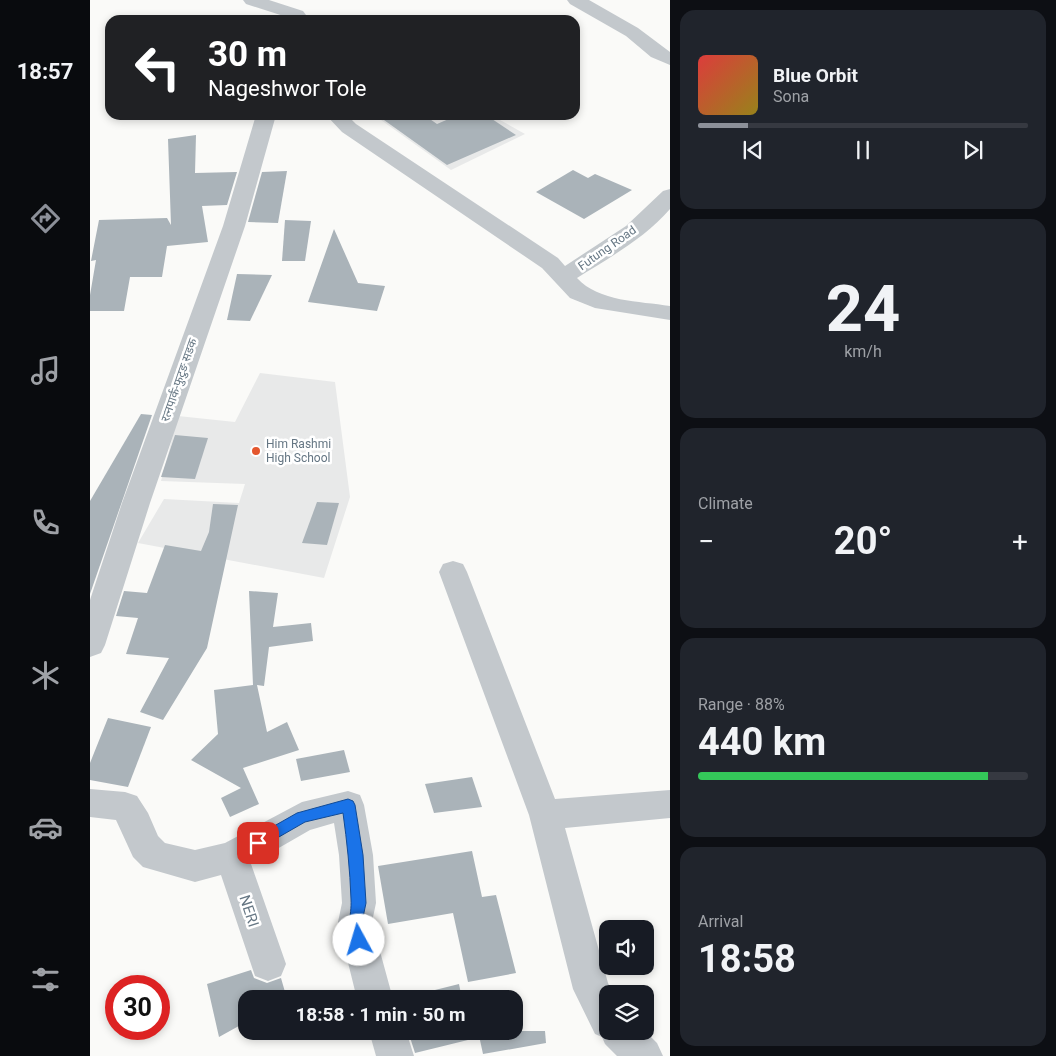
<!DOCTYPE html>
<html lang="en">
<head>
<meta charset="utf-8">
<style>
  body { margin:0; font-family:Roboto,"Noto Sans Devanagari",sans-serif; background:#20242c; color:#f1f3f6; height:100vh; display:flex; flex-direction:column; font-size:19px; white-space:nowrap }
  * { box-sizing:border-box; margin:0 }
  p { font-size:16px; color:#9ea1a6 }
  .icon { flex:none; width:28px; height:28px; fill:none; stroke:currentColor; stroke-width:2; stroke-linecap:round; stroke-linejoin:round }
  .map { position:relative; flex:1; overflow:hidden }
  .panel { display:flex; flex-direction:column; gap:10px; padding:10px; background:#0d0f14; width:386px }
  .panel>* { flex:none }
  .hud { position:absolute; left:15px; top:15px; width:475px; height:105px; border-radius:15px; box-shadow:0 2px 8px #0003; background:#202124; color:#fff; overflow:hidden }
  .fabs { position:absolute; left:509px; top:920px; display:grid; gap:10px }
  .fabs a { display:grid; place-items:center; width:55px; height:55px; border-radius:10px; background:#171b24; box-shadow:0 2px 8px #0003; font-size:25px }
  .speed { position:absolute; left:15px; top:975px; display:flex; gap:10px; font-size:25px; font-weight:700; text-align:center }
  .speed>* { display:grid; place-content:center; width:65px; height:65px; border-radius:50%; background:#171b24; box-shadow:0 2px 8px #0003; line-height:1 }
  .speed .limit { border:8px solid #d22; background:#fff; color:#111 }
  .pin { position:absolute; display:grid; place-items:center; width:42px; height:42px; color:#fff; margin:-21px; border-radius:10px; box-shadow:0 2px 8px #0006 }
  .me { position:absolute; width:55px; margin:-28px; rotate:354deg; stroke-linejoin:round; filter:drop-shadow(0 0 4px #0008) }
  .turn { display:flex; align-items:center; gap:18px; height:105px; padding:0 20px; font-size:22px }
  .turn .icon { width:65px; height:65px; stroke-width:2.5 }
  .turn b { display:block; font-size:35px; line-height:42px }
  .big { font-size:38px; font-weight:700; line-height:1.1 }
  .panel .tile { flex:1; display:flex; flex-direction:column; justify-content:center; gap:8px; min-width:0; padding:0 18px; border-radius:15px; background:#20242c }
  .panel .dial { align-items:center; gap:0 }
  .dial b { font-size:65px; line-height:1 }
  .song { display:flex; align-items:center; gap:15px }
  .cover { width:60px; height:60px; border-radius:8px; background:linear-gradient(135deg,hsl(0 70% 55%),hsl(50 70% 35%)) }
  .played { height:5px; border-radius:2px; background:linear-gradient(90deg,#8c9099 15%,#363941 15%) }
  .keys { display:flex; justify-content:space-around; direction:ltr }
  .heat { display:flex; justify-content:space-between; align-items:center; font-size:28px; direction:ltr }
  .charge { height:8px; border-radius:4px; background:linear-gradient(90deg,#34c759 88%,#363941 0) }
  .trip { position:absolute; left:148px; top:990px; width:285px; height:50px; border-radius:15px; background:#171b24; box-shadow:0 2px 8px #0003; font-weight:700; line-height:50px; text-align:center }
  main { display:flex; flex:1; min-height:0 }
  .menu { display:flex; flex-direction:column; width:90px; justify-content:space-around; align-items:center; background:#090b0e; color:#9ea1a6 }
  .menu .icon { width:35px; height:35px }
  .menu .selected { color:#8c9099 }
  .menu b { font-size:22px; color:#f1f3f6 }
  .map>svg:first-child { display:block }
  .built { fill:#e8e9e9 }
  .building { fill:#aab3b9 }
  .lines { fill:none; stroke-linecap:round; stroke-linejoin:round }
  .minor { fill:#c3c8cc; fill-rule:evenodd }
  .route { fill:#1a73e8; stroke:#114b97 }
  .poi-dot { fill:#e4572e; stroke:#fff; stroke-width:2 }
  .labels { text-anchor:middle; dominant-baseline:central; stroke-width:5; stroke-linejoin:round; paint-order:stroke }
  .street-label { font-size:12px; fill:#657683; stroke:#fff }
  .poi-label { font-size:12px; fill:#657683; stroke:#fff; text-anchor:start }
  .near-street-label { font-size:15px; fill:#657683; stroke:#fff }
</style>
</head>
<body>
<main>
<nav class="menu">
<b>18:57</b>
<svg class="icon selected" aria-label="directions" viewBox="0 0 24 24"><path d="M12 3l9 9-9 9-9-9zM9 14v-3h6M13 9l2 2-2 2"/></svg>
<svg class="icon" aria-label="music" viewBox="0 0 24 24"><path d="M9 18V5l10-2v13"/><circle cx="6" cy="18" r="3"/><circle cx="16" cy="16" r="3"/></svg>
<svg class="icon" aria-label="phone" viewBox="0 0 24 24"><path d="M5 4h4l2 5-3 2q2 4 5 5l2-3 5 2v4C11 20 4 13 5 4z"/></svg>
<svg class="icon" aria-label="climate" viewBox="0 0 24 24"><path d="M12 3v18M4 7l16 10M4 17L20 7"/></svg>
<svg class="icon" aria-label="car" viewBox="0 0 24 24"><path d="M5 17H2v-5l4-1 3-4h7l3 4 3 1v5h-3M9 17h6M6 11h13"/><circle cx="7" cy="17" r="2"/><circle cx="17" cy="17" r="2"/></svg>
<svg class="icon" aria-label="filters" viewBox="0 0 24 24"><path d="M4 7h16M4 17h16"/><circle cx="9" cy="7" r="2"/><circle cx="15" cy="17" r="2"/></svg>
</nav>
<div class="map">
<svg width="580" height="1056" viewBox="0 0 580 1056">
  <rect width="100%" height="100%" fill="#fafaf8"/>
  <g class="built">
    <polygon points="284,115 401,115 435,134 361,170"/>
    <polygon points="170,373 245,382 260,497 234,578 48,543 74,499 149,503 155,484 71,481 88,416 145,422"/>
  </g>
  <g class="building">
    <polygon points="287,115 334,115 347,124 368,115 396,115 426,135 357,165"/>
    <polygon points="106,135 105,173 147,172 137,205 112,206 118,242 77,246 72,277 40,277 34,311 0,311 0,295 6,260 1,261 9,220 77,218 81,225 78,139"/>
    <polygon points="483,170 498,178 505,174 542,190 494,219 446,192"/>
    <polygon points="197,171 188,223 158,222 172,172"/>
    <polygon points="195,220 221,221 215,261 192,261"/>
    <polygon points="244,229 268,283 295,286 287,311 218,302"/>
    <polygon points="147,274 182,275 160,321 137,320"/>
    <polygon points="51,414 62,415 0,594 0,501"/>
    <polygon points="85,435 118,438 105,479 71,477"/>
    <polygon points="227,502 249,503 237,545 212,543"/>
    <polygon points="123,504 148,505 117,648 73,720 50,712 79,658 36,654 48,618 26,616 34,591 57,593 75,545 111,551 119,532"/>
    <polygon points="159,591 188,593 183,627 221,623 223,641 179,647 174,686 167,685 177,732 197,722 209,750 153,768 169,804 140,817 131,798 151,788 101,760 128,734 124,690 163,685"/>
    <polygon points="18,718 61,727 38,787 0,780 0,763"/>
    <polygon points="254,750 260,772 211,781 206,759"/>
    <polygon points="382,777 392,807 344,813 335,784"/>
    <polygon points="382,851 392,897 406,895 426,973 378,982 363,913 298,924 288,866"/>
    <polygon points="161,970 164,978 177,983 191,978 197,999 156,999 156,1022 129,1037 117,984"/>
    <polygon points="369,984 372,999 339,999 337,992"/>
    <polygon points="318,1031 381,1031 382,1039 325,1053"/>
    <polygon points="388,1031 455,1031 456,1043 393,1054"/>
  </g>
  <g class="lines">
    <g class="minor">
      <polygon points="153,0 179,0 213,11 216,15 213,19 206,20 156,4"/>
      <polygon points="477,0 499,0 548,28 580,52 580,65 561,57 536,36 480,4"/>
      <polygon points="166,115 186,115 155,226 60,503 15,645 11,653 0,657 0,600 32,503 133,226"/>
      <path d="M 236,115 L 257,115 L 266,124 L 468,258 L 475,266 L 536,226 L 573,191 L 580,189 L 580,209 C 555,238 519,258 487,278 C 509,302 549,301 580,306 L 580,320 L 505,308 L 480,298 L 452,268 L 252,132 Z"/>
      <polygon points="363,561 373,564 377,572 465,799 580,790 580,818 475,828 518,983 523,994 518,994 518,1031 555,1031 567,1043 573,1056 527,1056 515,1044 512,1037 505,1034 483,989 439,815 349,572 353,564"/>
      <polygon points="0,789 35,792 47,796 58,813 68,836 75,843 105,850 135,843 212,802 258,791 270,795 274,805 283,855 286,903 282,922 303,999 267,999 248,922 252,903 249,855 244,823 220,830 161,864 196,964 191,976 178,981 165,976 131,875 105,882 53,867 43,857 26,820 0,817"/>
      <polygon points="279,1031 316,1031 324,1056 286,1056"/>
    </g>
  </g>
  <path class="route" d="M 258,799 L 263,801 L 265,805 L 273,855 L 276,903 L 272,922 L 276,940 L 274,945 L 269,947 L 264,945 C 255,925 262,918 261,899 C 260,870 257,842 253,813 L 215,822 L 168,849 L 163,847 L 161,843 L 163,838 L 207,813 Z"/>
  <circle class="poi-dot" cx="166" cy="451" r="5"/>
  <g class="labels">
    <g class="street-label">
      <text transform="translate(517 248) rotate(-35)">Futung Road</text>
      <text transform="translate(89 380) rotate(-71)">रत्नपार्क-फुटुङ सडक</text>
    </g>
    <g class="poi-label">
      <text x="176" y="444">Him Rashmi<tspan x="176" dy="14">High School</tspan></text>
    </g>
    <g class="near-street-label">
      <text transform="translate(159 911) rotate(72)">NERI</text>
    </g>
  </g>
</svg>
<div class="fabs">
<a><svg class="icon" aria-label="sound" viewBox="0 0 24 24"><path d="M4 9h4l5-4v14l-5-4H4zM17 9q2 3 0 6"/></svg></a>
<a><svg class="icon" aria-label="layers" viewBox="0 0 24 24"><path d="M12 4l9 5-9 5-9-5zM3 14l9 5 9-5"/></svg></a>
</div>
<div class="speed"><div class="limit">30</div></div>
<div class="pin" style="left:168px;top:843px;background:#d93025"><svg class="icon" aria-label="arrive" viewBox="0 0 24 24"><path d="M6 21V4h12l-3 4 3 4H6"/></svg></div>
<svg class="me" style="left:269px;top:940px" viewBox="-20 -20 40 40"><circle r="19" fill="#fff"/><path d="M0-13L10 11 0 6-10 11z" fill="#1a73e8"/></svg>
<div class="trip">18:58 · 1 min · 50 m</div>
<div class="hud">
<div class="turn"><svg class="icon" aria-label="left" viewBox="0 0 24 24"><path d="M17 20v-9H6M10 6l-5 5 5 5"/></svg><div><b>30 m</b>Nageshwor Tole</div></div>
</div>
</div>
<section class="panel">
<div class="tile">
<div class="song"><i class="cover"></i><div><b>Blue Orbit</b><p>Sona</p></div></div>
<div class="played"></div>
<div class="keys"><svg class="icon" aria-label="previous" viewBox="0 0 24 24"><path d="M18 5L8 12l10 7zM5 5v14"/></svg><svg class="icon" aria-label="pause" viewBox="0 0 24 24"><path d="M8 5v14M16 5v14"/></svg><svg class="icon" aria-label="next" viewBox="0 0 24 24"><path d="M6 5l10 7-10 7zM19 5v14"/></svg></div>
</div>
<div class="tile dial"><b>24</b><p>km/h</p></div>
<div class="tile"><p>Climate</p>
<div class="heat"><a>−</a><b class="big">20°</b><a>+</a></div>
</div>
<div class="tile"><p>Range · 88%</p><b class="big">440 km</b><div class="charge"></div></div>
<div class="tile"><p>Arrival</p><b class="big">18:58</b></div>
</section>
</main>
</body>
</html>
